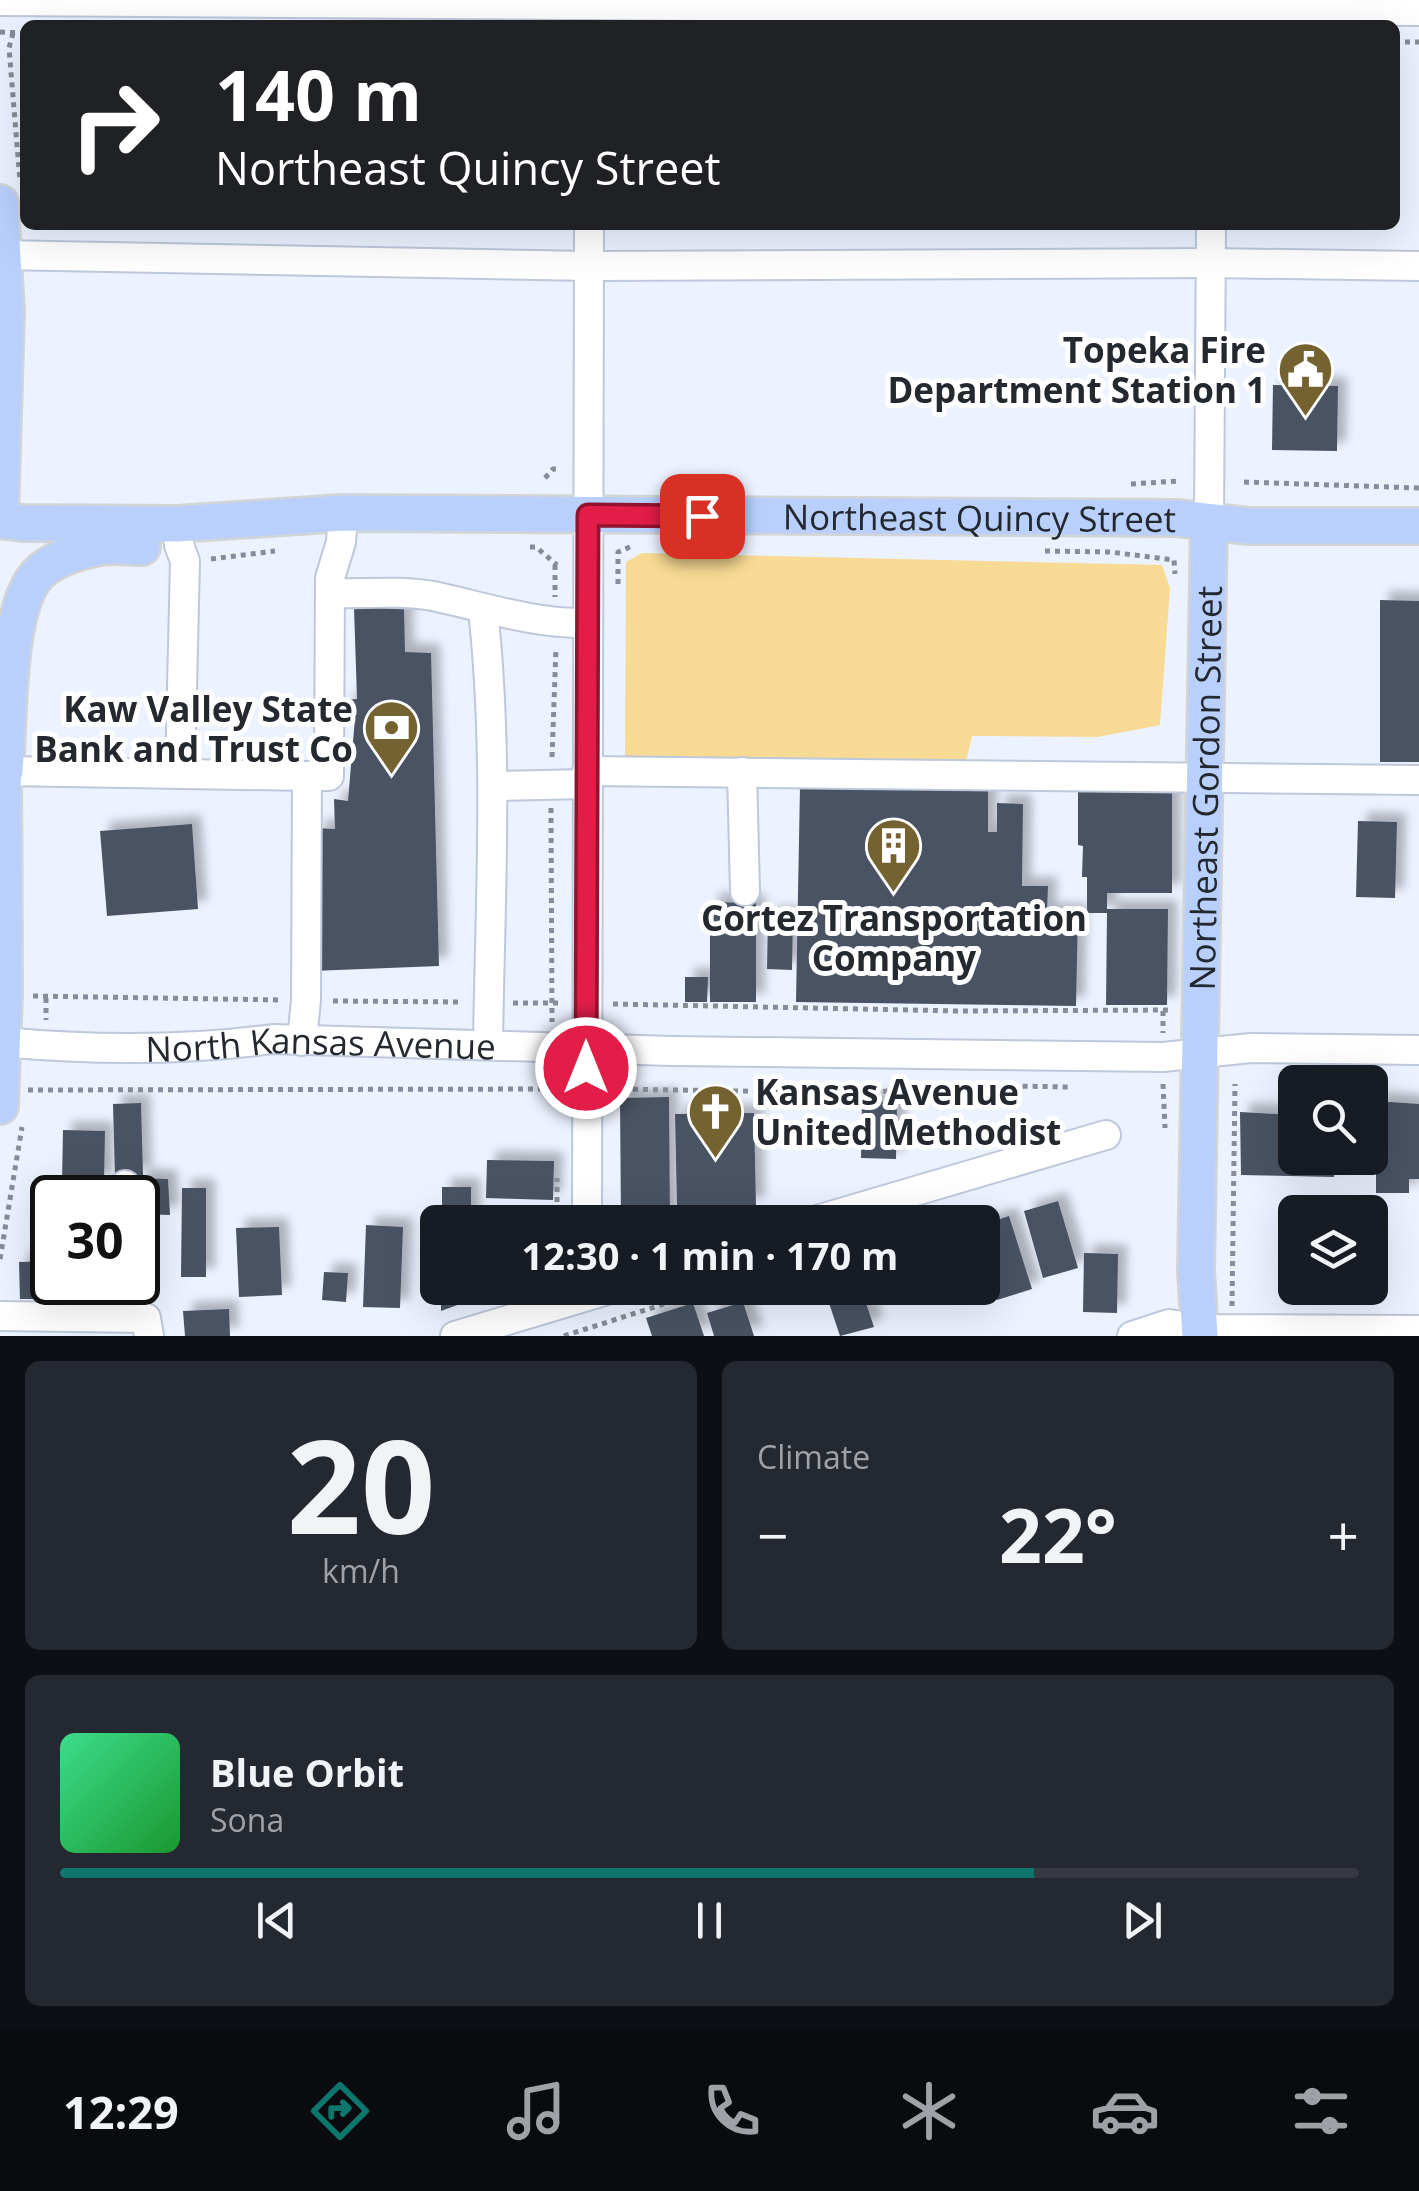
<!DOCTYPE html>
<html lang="en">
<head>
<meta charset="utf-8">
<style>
  body { margin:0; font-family:"Open Sans",sans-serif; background:#242831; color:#f1f3f6; height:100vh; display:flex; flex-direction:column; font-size:38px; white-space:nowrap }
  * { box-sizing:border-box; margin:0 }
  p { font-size:32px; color:#9ea1a6 }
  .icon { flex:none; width:55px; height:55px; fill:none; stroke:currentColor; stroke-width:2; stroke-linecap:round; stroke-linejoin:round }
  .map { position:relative; height:1336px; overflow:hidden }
  .details { display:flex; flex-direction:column; gap:25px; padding:25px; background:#0d0f14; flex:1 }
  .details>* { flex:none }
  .top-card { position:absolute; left:20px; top:20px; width:1380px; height:210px; border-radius:15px; box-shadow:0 10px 40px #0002; background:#202124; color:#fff; overflow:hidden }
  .buttons { position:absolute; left:1278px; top:1065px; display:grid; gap:20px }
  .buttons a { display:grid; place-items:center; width:110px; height:110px; border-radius:15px; background:#171b24; box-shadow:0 10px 40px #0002; font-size:50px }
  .speed { position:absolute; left:30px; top:1175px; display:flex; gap:20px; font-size:50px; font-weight:700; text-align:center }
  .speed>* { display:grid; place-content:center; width:130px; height:130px; border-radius:50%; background:#171b24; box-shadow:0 10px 40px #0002; line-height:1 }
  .speed .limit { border:5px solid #111; border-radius:15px; background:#fff; color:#111 }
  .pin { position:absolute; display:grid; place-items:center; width:85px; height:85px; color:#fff; margin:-42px; border-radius:20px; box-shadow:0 5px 15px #0006 }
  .me { position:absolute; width:110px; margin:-55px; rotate:0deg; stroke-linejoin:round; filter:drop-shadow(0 0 8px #0008) }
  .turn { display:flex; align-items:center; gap:35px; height:210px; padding:0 30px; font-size:45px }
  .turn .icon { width:130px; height:130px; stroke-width:2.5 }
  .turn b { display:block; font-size:70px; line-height:85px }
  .big { font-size:75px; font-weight:700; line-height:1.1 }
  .details .widget { flex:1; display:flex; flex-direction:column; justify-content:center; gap:15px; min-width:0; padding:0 35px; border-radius:15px; background:#242831 }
  .details .dial { align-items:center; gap:0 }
  .dial b { font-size:130px; line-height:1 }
  .song { display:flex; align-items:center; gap:30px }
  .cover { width:120px; height:120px; border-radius:15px; background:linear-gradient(135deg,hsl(150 70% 55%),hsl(130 70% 35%)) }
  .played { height:10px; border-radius:5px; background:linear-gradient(90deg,#0f766e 75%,#363941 75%) }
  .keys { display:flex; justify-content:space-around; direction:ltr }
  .heat { display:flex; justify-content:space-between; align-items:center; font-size:55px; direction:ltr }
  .details .tiles { flex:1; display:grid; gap:25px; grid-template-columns:1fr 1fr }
  .widget:last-child { grid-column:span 2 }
  .trip { position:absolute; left:420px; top:1205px; width:580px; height:100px; border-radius:15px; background:#171b24; box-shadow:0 10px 40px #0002; font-weight:700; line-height:100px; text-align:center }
  .tabs { display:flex; height:160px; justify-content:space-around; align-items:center; background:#090b0e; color:#9ea1a6 }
  .tabs .icon { width:70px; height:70px }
  .tabs .selected { color:#0f766e }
  .tabs b { font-size:45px; color:#f1f3f6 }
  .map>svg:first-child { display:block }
  .green { fill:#f7da93 }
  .building { fill:#4a5264; filter:url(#shadow) }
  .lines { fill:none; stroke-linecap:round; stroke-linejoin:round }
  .minor-casing { stroke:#bdc8dc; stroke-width:32 }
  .major-casing { stroke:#d3d4d5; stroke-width:40 }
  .path { stroke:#878c95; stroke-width:5; stroke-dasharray:5 5; stroke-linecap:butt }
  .minor { stroke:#fff; stroke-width:28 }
  .major { stroke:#b9d0fd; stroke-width:35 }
  .route-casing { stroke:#92132f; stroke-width:25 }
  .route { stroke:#e11d48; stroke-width:18 }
  .labels { text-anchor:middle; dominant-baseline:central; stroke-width:10; stroke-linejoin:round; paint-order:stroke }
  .poi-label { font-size:35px; font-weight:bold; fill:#24282f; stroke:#fff; text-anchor:end }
  .street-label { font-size:35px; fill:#24282f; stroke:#fff }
</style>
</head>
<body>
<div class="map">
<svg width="1419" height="1336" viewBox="0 0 1419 1336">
  <defs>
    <filter id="shadow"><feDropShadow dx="9" dy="-9" stdDeviation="5" flood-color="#0004"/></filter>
  </defs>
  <rect width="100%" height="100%" fill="#ecf2ff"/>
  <polygon class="green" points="642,553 1162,565 1170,588 1160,725 1098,737 972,736 965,766 625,758 626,562"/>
  <g class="building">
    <polygon points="1273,385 1338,386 1337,451 1272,450"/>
    <polygon points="1380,600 1419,601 1419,762 1380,762"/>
    <polygon points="354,607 404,607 405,652 431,653 439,966 312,971 316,828 335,829 334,799 348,801 355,718 347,717 346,700 357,699"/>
    <polygon points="866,785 988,786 988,832 997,832 997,803 1023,804 1022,886 1048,886 1047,912 1078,913 1076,1006 796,1002 800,787 866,789"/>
    <polygon points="1078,788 1172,789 1172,893 1107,893 1107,909 1168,909 1167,1005 1106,1005 1107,913 1087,913 1087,877 1082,877 1083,846 1078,845"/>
    <polygon points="1358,821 1397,822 1395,898 1356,897"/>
    <polygon points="192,824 198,909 107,916 100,831"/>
    <polygon points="710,902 756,903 756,1002 710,1002"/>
    <polygon points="768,915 793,916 792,970 767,969"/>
    <polygon points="685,977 708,977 707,1002 685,1002"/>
    <polygon points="669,1097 670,1222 621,1222 620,1098"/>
    <polygon points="862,1101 897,1102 896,1159 861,1158"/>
    <polygon points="1376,1101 1419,1104 1419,1179 1409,1179 1409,1193 1376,1193"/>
    <polygon points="141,1103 143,1175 115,1176 113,1104"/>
    <polygon points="1240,1112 1295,1115 1295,1158 1335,1158 1334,1177 1241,1175"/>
    <polygon points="754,1113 756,1206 677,1207 675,1114"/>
    <polygon points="63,1130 105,1131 104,1183 62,1183"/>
    <polygon points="487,1160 554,1161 553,1200 486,1198"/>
    <polygon points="138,1178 168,1179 170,1215 139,1214"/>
    <rect x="442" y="1187" width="29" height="35"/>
    <polygon points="182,1188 206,1188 206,1277 181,1277"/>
    <polygon points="1058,1201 1078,1268 1043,1278 1024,1211"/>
    <polygon points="1009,1216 1032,1289 997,1300 982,1254 982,1225"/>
    <polygon points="366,1225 403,1227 400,1308 363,1307"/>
    <polygon points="279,1227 282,1295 239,1297 236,1228"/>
    <polygon points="1084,1253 1118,1254 1117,1313 1083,1312"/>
    <polygon points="49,1261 50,1299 20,1299 19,1262"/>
    <polygon points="324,1272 348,1273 346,1302 322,1300"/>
    <polygon points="441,1288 471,1288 471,1300 441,1311"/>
    <polygon points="824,1288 861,1288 874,1327 840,1336"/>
    <polygon points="743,1302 754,1336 714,1336 707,1313"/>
    <polygon points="693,1303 704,1336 652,1336 646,1318"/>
    <polygon points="229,1309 230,1336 185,1336 183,1311"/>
  </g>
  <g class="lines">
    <defs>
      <g id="minor">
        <polyline points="0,1 1419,11"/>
        <polyline points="0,255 589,266 1211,263 1419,266"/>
        <polyline points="1209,522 1211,225"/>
        <polyline points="177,524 179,545 185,561 180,774"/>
        <path d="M 330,593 C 363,594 400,590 433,596 C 485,607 533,624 588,623"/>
        <path d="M 483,610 C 499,755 490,899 488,1044"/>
        <polyline points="5,771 307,776 306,1000 302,1041"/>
        <polyline points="587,771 1419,780"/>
        <polyline points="742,772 745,891"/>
        <polyline points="307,776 329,776 330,578 341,542 343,513"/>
        <polyline points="495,786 585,784"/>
        <path id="s1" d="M 1,1042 C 90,1050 185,1051 273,1039 L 672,1051 L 1163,1057 L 1251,1048 L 1419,1050"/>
        <polyline points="124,1198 125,1185"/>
        <polyline points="587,1222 589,225"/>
        <polyline points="810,1222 1106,1135"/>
        <polyline points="0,1316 146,1318 149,1336"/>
        <polyline points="120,1317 122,1282"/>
        <polyline points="455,1336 614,1288"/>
        <polyline points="1132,1336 1169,1324 1199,1329 1419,1330"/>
      </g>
      <g id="major">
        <polyline points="0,203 6,313 0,515"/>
        <path id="s2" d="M 0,520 L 23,523 L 177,524 L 343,513 L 1177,518 L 1249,526 L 1419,526"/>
        <path d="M 5,771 C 9,723 5,606 39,573 C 52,560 77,552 95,548 C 110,544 127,547 142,547"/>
        <polyline points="0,1106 4,993 3,748"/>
        <path id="s3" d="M 1200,1336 L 1196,1271 L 1209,522"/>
      </g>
    </defs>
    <use href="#minor" class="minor-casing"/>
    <use href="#major" class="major-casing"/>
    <g class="path">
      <polyline points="0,32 25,33"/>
      <polyline points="13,33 9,48 20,181"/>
      <polyline points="1395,42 1419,42"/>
      <polyline points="545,478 553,469 561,469"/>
      <polyline points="1244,482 1419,488"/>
      <polyline points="1131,484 1178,481"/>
      <polyline points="530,547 536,547 557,565"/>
      <polyline points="1045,551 1110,552 1174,560 1175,574"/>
      <polyline points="211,559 275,551"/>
      <polyline points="555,565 555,597"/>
      <polyline points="618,584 618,552 630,547"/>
      <polyline points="552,757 556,648"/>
      <polyline points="551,808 552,1022"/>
      <polyline points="33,996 282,1000"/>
      <polyline points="46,998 46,1020"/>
      <polyline points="333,1001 462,1002"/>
      <polyline points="513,1003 562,1003"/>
      <polyline points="613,1004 959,1011 1170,1010"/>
      <polyline points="1163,1011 1163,1033"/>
      <polyline points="1163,1084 1165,1128"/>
      <polyline points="613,1089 863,1093 961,1085 1069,1087"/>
      <polyline points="28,1090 562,1089"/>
      <polyline points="557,1222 557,1178"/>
      <polyline points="915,1222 931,1217"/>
      <polyline points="0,1259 22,1127"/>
      <polyline points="1232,1306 1235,1084"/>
      <polyline points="564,1336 714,1288"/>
    </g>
    <use href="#minor" class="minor"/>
    <use href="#major" class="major"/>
  </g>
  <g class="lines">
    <defs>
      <polyline id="route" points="586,1068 588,515 702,516"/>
    </defs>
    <use href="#route" class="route-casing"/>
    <use href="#route" class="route"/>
  </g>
  <defs>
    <symbol id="civic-pin" viewBox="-11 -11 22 30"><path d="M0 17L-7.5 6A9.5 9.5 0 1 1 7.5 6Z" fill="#756231" stroke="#fff"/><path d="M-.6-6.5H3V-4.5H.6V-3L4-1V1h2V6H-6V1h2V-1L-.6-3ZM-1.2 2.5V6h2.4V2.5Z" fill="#fff"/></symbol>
    <symbol id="bank-pin" viewBox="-11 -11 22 30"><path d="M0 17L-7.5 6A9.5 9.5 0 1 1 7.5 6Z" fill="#756231" stroke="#fff"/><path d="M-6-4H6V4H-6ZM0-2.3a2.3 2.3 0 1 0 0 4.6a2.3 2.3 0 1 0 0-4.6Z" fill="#fff"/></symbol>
    <symbol id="building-pin" viewBox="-11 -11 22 30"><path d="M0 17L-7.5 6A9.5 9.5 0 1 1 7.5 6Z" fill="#756231" stroke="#fff"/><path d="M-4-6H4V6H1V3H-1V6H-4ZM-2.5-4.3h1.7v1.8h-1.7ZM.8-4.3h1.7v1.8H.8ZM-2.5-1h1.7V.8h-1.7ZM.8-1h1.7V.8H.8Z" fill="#fff"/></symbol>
    <symbol id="church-pin" viewBox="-11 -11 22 30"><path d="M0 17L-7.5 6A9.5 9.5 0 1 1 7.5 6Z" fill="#756231" stroke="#fff"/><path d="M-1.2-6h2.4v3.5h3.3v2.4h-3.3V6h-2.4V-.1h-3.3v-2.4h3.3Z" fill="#fff"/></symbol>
  </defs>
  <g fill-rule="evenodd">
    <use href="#civic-pin" x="1274" y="338" width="63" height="86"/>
    <use href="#bank-pin" x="360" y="696" width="63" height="86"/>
    <use href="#building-pin" x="862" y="814" width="63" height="86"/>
    <use href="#church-pin" x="684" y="1080" width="63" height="86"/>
  </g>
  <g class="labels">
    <g class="poi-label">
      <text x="1266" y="349">Topeka Fire<tspan x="1266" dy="40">Department Station 1</tspan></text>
      <text x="353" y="708">Kaw Valley State<tspan x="353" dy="40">Bank and Trust Co</tspan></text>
      <text x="894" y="917" text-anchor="middle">Cortez Transportation<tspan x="894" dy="40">Company</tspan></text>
      <text x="755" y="1091" text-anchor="start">Kansas Avenue<tspan x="755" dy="40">United Methodist</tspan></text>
    </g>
    <g class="street-label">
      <text stroke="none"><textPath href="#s2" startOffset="980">Northeast Quincy Street</textPath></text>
      <text stroke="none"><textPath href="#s3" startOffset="548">Northeast Gordon Street</textPath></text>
      <text stroke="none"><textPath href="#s1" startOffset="320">North Kansas Avenue</textPath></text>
    </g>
  </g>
</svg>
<div class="buttons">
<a><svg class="icon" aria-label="search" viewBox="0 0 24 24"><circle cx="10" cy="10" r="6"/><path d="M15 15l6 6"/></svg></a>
<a><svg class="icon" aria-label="layers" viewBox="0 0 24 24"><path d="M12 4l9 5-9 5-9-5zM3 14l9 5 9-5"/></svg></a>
</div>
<div class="speed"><div class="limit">30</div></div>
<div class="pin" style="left:702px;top:516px;background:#d93025"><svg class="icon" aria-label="arrive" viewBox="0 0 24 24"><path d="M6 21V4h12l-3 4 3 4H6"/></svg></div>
<svg class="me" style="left:586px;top:1068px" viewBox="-20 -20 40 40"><circle r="17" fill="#e11d48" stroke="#fff" stroke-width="3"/><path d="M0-11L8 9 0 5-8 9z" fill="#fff"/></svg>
<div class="trip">12:30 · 1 min · 170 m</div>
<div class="top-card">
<div class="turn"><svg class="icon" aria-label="right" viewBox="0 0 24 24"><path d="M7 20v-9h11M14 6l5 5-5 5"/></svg><div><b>140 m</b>Northeast Quincy Street</div></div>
</div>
</div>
<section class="details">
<div class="tiles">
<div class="widget dial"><b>20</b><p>km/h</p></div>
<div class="widget"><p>Climate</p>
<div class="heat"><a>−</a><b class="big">22°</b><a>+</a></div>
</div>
<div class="widget">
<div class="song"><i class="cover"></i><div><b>Blue Orbit</b><p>Sona</p></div></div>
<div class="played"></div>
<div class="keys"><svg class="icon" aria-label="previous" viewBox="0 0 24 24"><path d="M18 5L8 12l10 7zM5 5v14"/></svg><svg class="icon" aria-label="pause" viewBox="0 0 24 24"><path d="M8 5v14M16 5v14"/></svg><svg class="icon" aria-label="next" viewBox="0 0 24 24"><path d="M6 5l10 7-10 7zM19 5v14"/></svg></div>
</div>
</div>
</section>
<nav class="tabs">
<b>12:29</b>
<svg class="icon selected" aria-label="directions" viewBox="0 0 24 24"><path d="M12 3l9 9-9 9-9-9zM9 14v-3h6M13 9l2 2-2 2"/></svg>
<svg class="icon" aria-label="music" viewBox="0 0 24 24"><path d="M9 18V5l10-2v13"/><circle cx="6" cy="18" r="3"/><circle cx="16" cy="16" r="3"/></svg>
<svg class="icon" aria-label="phone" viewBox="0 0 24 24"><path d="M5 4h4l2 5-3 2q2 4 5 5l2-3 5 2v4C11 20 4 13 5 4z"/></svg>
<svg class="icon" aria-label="climate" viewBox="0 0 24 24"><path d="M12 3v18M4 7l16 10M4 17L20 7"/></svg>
<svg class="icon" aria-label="car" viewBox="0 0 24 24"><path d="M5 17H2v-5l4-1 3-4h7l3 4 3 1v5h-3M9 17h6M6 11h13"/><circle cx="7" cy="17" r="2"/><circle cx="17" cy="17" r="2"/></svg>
<svg class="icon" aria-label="filters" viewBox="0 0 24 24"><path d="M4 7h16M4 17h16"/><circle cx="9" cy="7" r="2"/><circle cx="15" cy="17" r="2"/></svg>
</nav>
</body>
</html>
